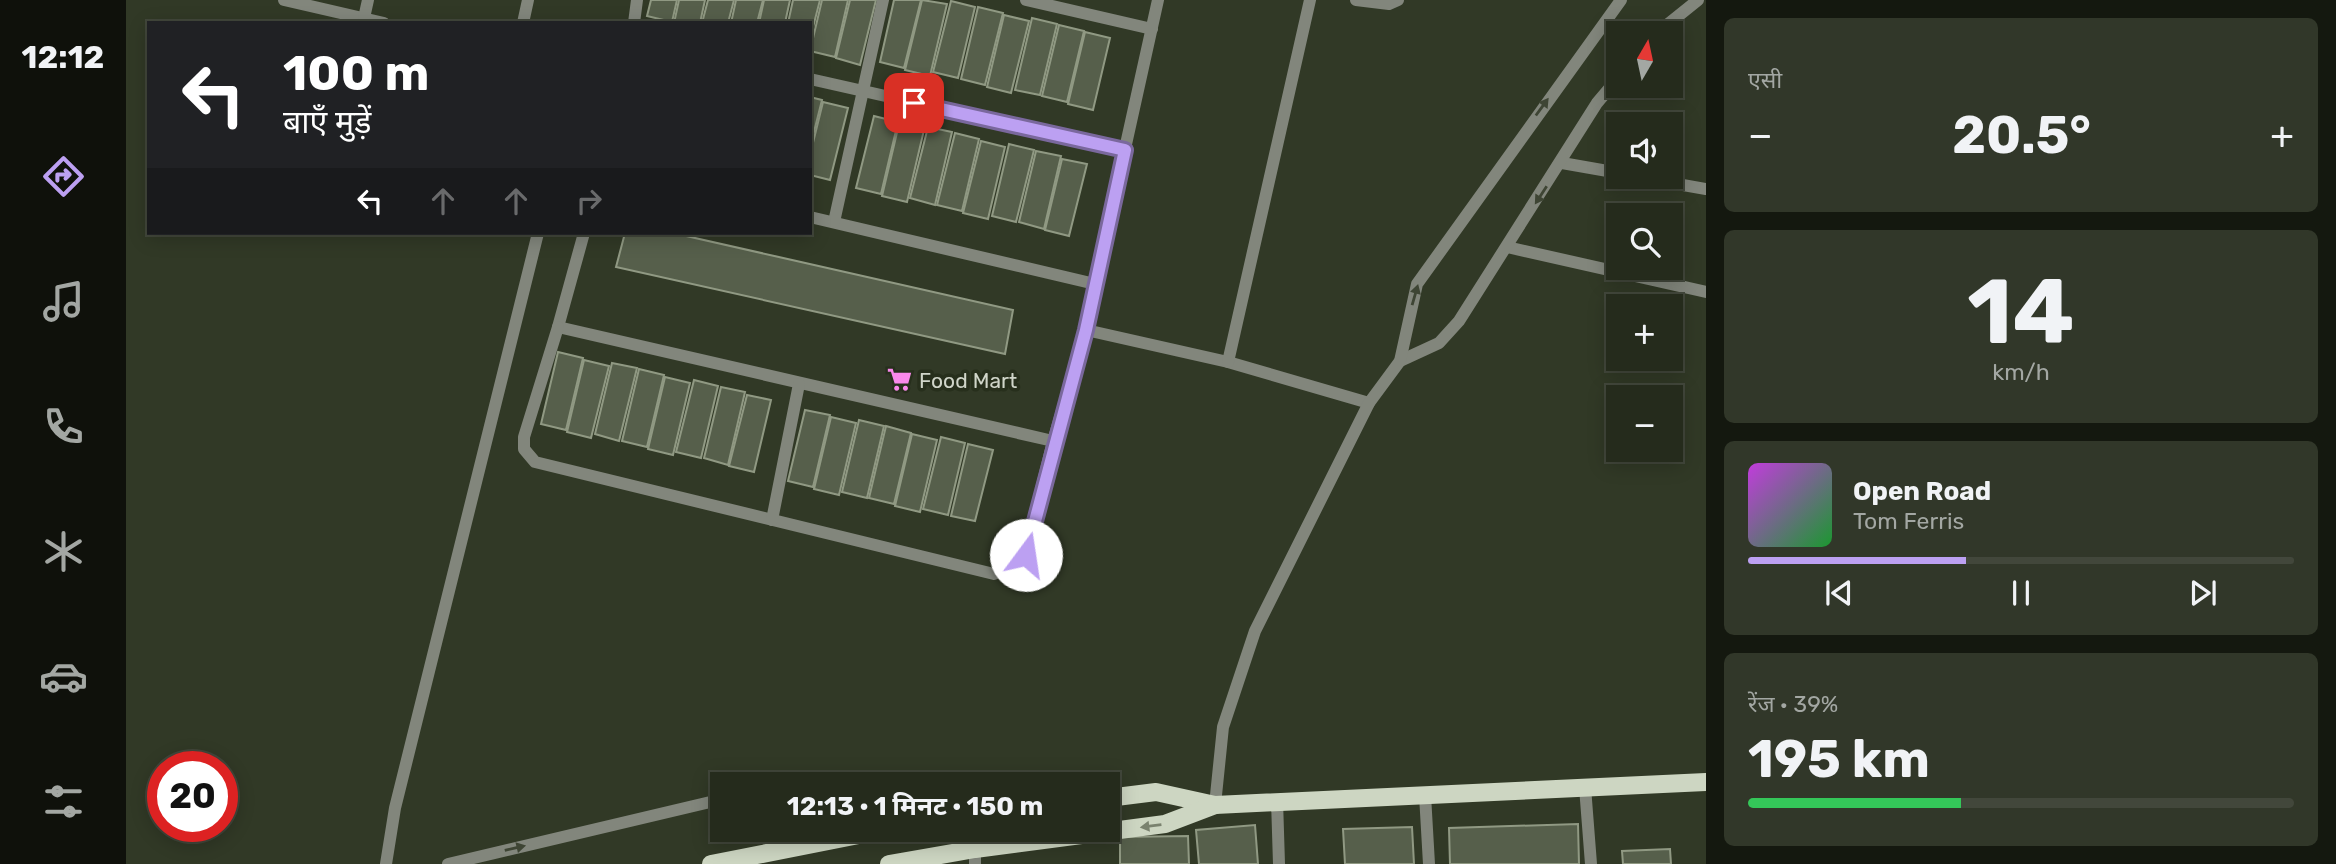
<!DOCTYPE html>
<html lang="hi">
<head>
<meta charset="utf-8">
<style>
  body { margin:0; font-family:Rubik,"Noto Sans Devanagari",sans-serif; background:#313729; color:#f1f3f6; height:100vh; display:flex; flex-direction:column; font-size:26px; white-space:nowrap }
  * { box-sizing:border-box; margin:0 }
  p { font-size:23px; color:#a3a7a3 }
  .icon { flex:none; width:38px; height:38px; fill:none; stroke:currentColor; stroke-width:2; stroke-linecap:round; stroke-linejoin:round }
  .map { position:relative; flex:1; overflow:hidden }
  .details { display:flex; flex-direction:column; gap:18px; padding:18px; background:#14180f; width:630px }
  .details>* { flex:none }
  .top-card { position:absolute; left:21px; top:21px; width:665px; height:214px; border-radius:0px; box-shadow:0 4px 18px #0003,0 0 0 2px #42473b; background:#202124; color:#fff; overflow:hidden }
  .needle { width:46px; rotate:9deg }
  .tools { position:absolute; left:1480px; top:21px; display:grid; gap:14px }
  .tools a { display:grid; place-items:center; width:77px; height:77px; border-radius:0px; background:#252b1c; box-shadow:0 4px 18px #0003,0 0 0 2px #42473b; font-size:35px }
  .speed { position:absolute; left:21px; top:751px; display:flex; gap:14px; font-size:35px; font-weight:700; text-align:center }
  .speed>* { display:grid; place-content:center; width:91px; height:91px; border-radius:50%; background:#252b1c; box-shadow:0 4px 18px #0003,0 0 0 2px #42473b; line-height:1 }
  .speed .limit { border:10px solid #d22; background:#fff; color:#111 }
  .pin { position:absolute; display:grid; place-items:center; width:60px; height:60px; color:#fff; margin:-30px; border-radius:14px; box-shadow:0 4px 10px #0006 }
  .me { position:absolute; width:77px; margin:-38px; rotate:14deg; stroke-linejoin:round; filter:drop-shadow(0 0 5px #0008) }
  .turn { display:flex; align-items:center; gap:24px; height:147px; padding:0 21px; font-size:32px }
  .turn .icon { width:91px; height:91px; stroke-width:2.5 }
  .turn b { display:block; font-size:49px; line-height:60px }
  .lanes { display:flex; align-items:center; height:66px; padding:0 21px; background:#0003; justify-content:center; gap:35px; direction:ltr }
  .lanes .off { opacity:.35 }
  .big { font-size:52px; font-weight:700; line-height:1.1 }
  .details .widget { flex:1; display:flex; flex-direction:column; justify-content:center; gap:10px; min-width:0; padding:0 24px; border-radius:10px; background:#313729 }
  .details .dial { align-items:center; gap:0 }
  .dial b { font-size:91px; line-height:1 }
  .song { display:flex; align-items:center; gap:21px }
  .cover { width:84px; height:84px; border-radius:10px; background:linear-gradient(135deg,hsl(290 70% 55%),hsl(130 70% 35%)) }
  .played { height:7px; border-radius:4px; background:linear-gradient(90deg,#bca0f2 40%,#42473b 40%) }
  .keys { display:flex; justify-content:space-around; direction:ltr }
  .heat { display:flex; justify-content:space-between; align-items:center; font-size:38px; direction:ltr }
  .charge { height:10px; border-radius:5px; background:linear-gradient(90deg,#34c759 39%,#42473b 0) }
  .trip { position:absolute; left:584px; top:772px; width:410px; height:70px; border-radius:0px; background:#252b1c; box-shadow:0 4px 18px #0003,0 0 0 2px #42473b; font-weight:700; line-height:70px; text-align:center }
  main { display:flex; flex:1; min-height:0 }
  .menu { display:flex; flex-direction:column; width:126px; justify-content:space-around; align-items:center; background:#0f110b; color:#a3a7a3 }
  .menu .icon { width:49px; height:49px }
  .menu .on { color:#bca0f2 }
  .menu b { font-size:32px; color:#f1f3f6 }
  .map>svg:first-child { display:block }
  .building { fill:#565f4b; stroke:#909983; stroke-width:2 }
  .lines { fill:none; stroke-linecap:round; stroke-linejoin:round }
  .minor { stroke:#82867c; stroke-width:12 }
  .major { stroke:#cdd6c2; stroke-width:18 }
  .oneway { fill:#3e4534 }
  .oneway2 { fill:#7a826f }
  .route-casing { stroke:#7a689d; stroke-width:18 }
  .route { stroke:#bca0f2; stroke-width:12 }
  .labels { text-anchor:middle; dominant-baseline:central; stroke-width:7; stroke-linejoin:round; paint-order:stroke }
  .poi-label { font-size:21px; fill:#d0d5c9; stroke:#272f1c; text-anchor:start }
</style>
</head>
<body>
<main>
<nav class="menu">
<b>12:12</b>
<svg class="icon on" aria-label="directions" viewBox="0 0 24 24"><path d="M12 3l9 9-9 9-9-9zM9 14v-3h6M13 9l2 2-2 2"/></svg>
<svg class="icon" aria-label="music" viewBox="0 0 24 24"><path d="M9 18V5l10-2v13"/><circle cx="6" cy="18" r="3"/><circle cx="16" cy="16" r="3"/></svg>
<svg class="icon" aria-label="phone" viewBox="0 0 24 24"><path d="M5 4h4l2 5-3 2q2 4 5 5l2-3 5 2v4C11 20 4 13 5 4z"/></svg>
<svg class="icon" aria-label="climate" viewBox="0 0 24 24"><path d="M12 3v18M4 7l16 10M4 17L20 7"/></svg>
<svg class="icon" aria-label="car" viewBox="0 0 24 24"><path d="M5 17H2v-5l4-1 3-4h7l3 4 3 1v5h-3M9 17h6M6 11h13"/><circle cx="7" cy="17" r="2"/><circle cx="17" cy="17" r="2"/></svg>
<svg class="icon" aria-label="filters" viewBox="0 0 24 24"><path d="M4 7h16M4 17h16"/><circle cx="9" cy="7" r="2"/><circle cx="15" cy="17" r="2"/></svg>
</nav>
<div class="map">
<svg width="1580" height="864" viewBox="0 0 1580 864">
  <rect width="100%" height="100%" fill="#313926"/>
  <g class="building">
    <polygon points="525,0 551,0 546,22 521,16"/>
    <polygon points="553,0 579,0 574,23 548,23"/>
    <polygon points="582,0 608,0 602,23 576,23"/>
    <polygon points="610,0 637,0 631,23 605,23"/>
    <polygon points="638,0 664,0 659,23 633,23"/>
    <polygon points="667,0 694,0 684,39 684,23 662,23"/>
    <polygon points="696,0 722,0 709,57 684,51"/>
    <polygon points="724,0 750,0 734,65 710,58"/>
    <polygon points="768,0 795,0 778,68 754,62"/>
    <polygon points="796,0 821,4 804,76 779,70"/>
    <polygon points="825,1 849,7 832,78 807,72"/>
    <polygon points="852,7 877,13 859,85 835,79"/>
    <polygon points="878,15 903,21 885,93 861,87"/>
    <polygon points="906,18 931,24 914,95 889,90"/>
    <polygon points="933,25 958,31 941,102 916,96"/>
    <polygon points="959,32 984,38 967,110 942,104"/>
    <polygon points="684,97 696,100 684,148"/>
    <polygon points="697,102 722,108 704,180 684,175 684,155"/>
    <polygon points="748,116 772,122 755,194 730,188"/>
    <polygon points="773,124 798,130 781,202 756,196"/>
    <polygon points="802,127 826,132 809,205 784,198"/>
    <polygon points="829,133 853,139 836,211 811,205"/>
    <polygon points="855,141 879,147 862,219 837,213"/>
    <polygon points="883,144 908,150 890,222 866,216"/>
    <polygon points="910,151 935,156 918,229 893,222"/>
    <polygon points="936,159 961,164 943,236 919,230"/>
    <polygon points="499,233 547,233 887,310 879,354 490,267"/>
    <polygon points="432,352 457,358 440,430 415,424"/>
    <polygon points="458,360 483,366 465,438 441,432"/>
    <polygon points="486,363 511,368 493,441 469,434"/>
    <polygon points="513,369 538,375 521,447 496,441"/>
    <polygon points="539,377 564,383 547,455 522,449"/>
    <polygon points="568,380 592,386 575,458 550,452"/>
    <polygon points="595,387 619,392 602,465 578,458"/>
    <polygon points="621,395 645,400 628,472 603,466"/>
    <polygon points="679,410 704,415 687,487 662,481"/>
    <polygon points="705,417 730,423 713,495 688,489"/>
    <polygon points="733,420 758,426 741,498 716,492"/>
    <polygon points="760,426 785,433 768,504 743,498"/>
    <polygon points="786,434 811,440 794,512 769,506"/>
    <polygon points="815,437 839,443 822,515 797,509"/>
    <polygon points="842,444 867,450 849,521 825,516"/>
    <polygon points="1452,824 1453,864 1324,864 1323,828"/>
    <polygon points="1129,825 1132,864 1073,864 1070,830"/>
    <polygon points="1286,827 1288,864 1219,864 1217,829"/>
    <polygon points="1062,836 1063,864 994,864 994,837"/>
    <polygon points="1544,849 1545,864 1497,864 1496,851"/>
  </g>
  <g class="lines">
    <g class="minor">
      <polyline points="158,0 258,23"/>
      <polyline points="900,0 1026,29"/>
      <polyline points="1230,0 1263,4 1272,0"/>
      <polyline points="238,18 242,0"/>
      <polyline points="397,23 402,0"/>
      <polyline points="508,23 511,0"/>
      <polyline points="1531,33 1572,0"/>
      <polyline points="684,79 999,150"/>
      <polyline points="1436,163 1493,173"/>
      <polyline points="1512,177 1580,189"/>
      <polyline points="684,217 969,284 960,330 1102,362 1243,403"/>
      <polyline points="708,222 757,0"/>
      <polyline points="458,233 432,327 927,441 960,330"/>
      <polyline points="1381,247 1580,292"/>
      <polyline points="969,284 1032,0"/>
      <polyline points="432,327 398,437 398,449 409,462 868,574 884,568 899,555 927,441"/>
      <polyline points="1274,361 1313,343 1333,321 1471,103 1493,77"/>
      <polyline points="1102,362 1184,0"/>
      <polyline points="646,520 673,384"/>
      <polyline points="665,784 683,784"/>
      <polyline points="1459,787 1465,864"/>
      <polyline points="1299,795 1303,864"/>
      <polyline points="1151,800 1153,864"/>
      <polyline points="1089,805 1097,727 1129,631 1243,403 1274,361 1291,284 1495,0"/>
      <polyline points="260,864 269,808 412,233"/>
      <polyline points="322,864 597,799"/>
      <polyline points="849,864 849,849"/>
    </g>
    <g class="major">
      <polyline points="982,798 1030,792 1089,805 1580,782"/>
      <polyline points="585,864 758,830"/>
      <polyline points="763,864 849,849 1039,824 1089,805"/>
    </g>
  </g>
  <defs><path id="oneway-solid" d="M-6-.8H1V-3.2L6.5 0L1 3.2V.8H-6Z" transform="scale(1.75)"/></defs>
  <g class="oneway">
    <use href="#oneway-solid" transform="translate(1416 107) rotate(-54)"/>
    <use href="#oneway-solid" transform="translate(1415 195) rotate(123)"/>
    <use href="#oneway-solid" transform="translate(1289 295) rotate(-74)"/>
    <use href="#oneway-solid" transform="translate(389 848) rotate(-13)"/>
  </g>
  <use class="oneway2" href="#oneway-solid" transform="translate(1025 826) rotate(173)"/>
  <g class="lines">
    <defs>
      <polyline id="route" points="788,103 999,150 960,330 900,555"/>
    </defs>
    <use href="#route" class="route-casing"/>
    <use href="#route" class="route"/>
  </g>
  <defs>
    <symbol id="supermarket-bare" viewBox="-9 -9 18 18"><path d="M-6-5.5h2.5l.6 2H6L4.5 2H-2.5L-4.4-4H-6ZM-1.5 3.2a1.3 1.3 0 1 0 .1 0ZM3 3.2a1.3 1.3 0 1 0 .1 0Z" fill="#f888ea" stroke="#272f1c" stroke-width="2.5" paint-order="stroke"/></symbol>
  </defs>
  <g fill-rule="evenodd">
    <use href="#supermarket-bare" x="756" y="362" width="35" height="35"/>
  </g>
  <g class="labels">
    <g class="poi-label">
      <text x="793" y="380">Food Mart</text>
    </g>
  </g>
</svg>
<div class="tools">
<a><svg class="needle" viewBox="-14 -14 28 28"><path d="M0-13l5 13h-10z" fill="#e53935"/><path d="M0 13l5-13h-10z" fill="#a3a7a3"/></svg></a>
<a><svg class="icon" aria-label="sound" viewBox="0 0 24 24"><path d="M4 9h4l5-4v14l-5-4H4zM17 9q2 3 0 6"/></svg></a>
<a><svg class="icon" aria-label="search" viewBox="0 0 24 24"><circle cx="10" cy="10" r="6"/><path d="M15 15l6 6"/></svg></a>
<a>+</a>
<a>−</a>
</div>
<div class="speed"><div class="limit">20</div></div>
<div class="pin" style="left:788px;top:103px;background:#d93025"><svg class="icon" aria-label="arrive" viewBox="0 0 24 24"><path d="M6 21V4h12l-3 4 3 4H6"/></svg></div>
<svg class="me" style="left:900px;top:555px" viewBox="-20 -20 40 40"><circle r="19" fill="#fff"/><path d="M0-13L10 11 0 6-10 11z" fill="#bca0f2"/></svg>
<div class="trip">12:13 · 1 मिनट · 150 m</div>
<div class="top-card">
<div class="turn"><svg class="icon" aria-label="left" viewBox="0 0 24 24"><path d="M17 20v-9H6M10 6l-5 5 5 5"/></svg><div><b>100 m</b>बाएँ मुड़ें</div></div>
<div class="lanes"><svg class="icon" aria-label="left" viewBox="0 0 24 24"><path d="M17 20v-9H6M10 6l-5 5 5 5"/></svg><svg class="icon off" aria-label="ahead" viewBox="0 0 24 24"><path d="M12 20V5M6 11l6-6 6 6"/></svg><svg class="icon off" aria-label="ahead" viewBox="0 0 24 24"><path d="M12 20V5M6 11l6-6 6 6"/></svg><svg class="icon off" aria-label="right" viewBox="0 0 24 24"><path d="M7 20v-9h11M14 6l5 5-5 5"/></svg></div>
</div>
</div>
<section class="details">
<div class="widget"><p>एसी</p>
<div class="heat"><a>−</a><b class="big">20.5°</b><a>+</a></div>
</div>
<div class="widget dial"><b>14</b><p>km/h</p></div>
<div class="widget">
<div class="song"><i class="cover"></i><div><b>Open Road</b><p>Tom Ferris</p></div></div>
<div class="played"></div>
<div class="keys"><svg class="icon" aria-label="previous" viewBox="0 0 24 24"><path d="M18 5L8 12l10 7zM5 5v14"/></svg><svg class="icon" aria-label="pause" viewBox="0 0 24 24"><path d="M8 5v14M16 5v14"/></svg><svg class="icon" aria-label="next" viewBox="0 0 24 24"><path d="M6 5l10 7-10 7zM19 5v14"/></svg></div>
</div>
<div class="widget"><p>रेंज · 39%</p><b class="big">195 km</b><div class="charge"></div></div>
</section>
</main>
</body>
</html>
